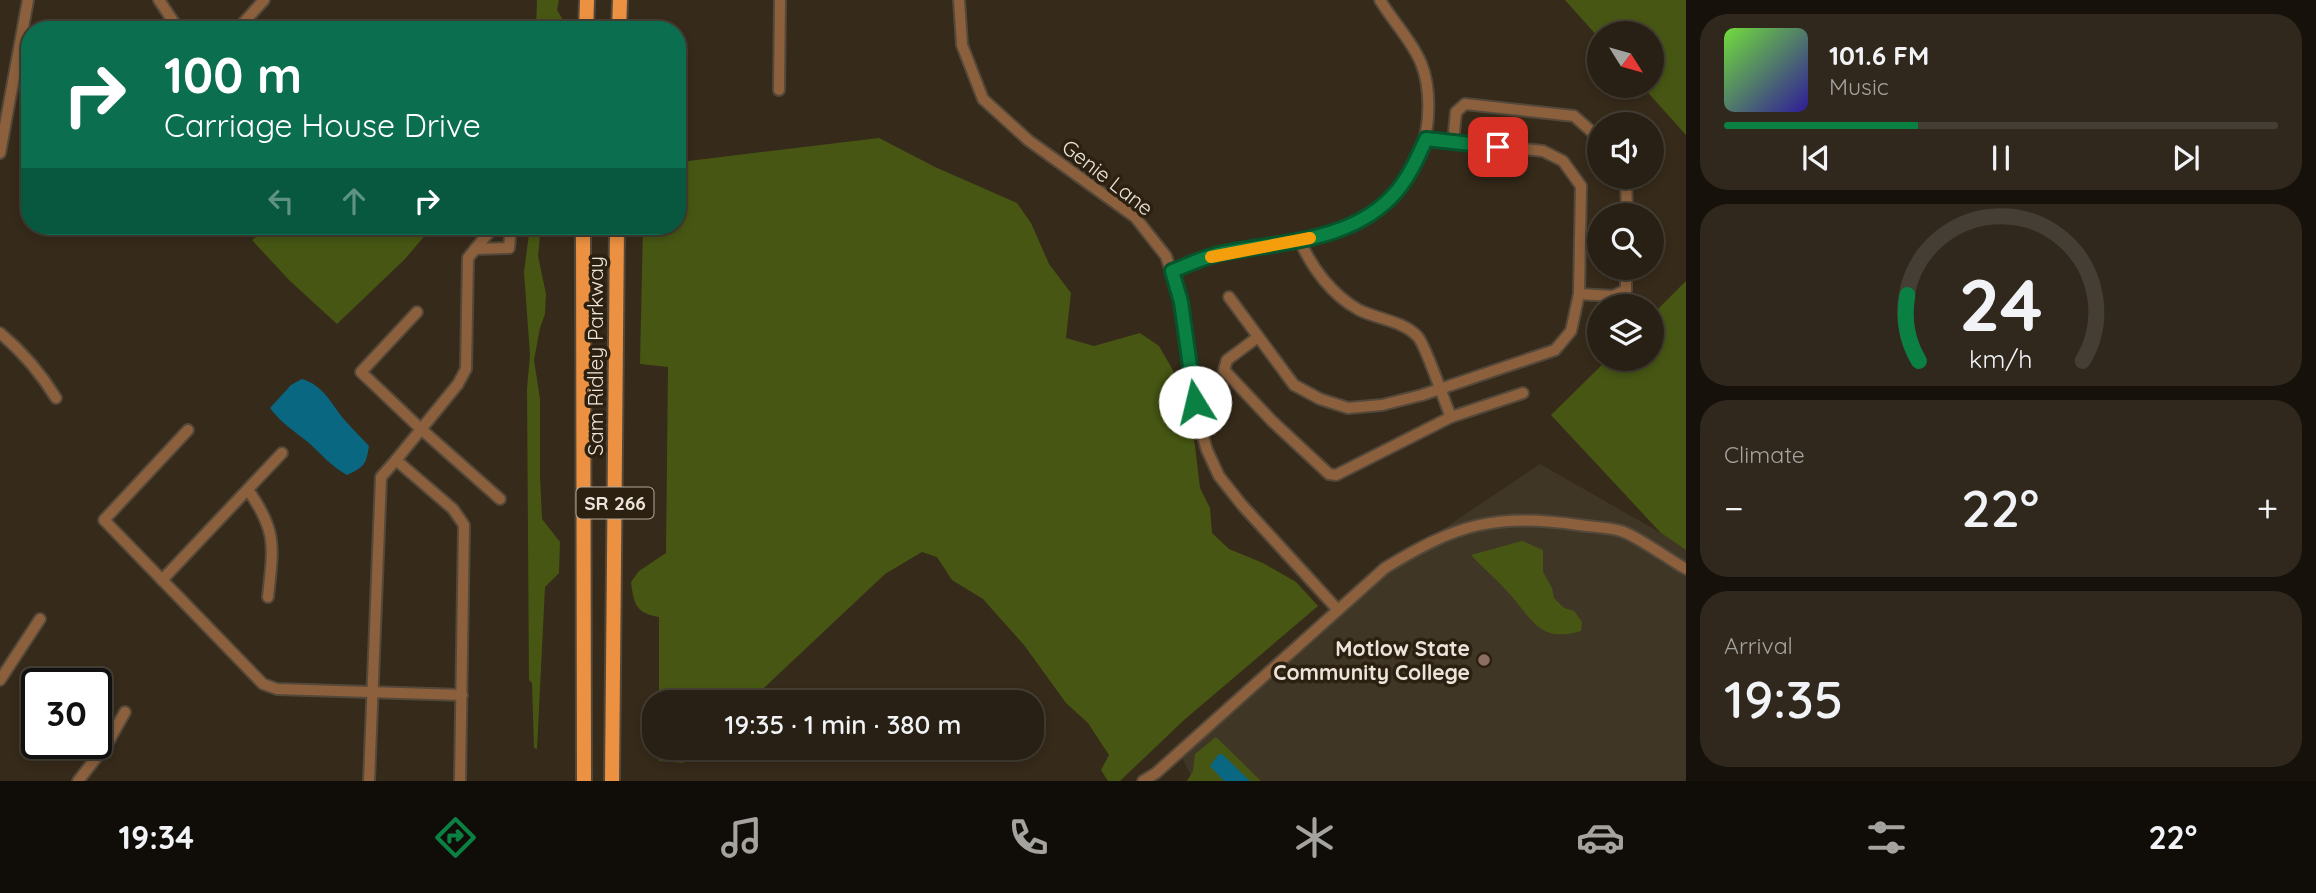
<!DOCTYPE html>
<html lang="en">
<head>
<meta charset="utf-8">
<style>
  body { margin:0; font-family:Quicksand,sans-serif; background:#30281d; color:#f1f3f6; height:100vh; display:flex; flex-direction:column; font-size:26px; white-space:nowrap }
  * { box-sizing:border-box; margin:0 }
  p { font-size:23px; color:#a5a3a0 }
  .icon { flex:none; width:38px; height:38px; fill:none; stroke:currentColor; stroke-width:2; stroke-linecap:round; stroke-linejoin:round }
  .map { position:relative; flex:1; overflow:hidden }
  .details { display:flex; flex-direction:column; gap:14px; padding:14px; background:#16120b; width:630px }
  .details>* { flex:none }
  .banner { position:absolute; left:21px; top:21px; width:665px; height:214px; border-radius:28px; box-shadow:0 4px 10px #0003,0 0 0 2px #443e34; background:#0b6e4f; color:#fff; overflow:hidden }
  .needle { width:46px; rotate:127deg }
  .fabs { position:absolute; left:1587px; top:21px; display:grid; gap:14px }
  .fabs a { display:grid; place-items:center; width:77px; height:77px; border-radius:50%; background:#282014; box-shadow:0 4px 10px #0003,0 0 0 2px #443e34; font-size:35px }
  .speed { position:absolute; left:21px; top:668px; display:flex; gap:14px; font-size:35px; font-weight:700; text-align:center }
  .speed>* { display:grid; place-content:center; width:91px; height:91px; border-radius:50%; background:#282014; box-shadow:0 4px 10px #0003,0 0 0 2px #443e34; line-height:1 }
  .speed .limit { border:4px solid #111; border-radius:10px; background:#fff; color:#111 }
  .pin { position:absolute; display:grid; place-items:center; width:60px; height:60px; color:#fff; margin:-30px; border-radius:14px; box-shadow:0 4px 10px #0006 }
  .me { position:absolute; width:77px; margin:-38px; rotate:351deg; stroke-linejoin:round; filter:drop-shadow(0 0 5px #0008) }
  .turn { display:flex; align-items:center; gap:24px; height:147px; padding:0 28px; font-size:32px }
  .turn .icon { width:91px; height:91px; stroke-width:2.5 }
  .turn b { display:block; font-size:49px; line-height:60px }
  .lanes { display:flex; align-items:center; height:66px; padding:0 28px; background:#0003; justify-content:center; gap:35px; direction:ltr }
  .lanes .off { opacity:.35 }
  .big { font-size:52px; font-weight:600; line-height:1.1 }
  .details .tile { flex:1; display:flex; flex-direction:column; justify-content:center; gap:10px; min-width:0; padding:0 24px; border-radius:28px; background:#30281d }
  .details .dial { align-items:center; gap:0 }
  .dial svg { height:182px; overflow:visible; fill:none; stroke:#443e34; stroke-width:7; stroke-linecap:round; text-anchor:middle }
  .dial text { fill:#f1f3f6; stroke:none }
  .song { display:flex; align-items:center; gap:21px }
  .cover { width:84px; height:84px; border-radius:10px; background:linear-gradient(135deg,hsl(100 70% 55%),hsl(250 70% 35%)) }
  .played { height:7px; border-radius:4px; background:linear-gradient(90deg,#0b8043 35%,#443e34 35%) }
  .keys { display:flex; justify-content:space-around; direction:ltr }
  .heat { display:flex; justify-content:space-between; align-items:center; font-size:38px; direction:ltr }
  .trip { position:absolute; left:642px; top:690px; width:402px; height:70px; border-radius:28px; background:#282014; box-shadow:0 4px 10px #0003,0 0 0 2px #443e34; font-weight:600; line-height:70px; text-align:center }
  .dock { display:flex; height:112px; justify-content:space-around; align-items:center; background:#100d08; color:#a5a3a0 }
  .dock .icon { width:49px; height:49px }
  .dock .active { color:#0b8043 }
  .dock b { font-size:32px; color:#f1f3f6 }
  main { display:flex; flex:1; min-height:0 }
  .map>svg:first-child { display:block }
  .education { fill:#403626 }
  .green { fill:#475713 }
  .water { fill:#0a6781 }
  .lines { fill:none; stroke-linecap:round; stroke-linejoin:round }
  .minor-casing { stroke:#534839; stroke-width:14 }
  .major-casing { stroke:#534839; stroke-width:18 }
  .minor { stroke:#8c603d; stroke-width:10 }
  .major { stroke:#eb9141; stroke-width:14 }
  .route-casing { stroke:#07532c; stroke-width:18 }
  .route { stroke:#0b8043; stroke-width:12 }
  .slow { stroke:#f59e0b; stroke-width:12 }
  .education-dot { fill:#8d6e63; stroke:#2c2010; stroke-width:2.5 }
  .labels { text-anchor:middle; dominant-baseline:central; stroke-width:7; stroke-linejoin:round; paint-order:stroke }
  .shield { fill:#2c2010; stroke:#b2a99d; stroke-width:2 }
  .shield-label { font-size:19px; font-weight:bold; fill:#ece4da }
  .street-label { font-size:21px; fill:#ece4da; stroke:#2c2010 }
  .poi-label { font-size:21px; font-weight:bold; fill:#ece4da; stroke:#2c2010; text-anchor:end }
</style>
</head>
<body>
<main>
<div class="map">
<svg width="1686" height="781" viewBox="0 0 1686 781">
  <rect width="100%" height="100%" fill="#362a1a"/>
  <polygon class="education" points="1540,464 1661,533 1686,550 1686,781 1194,781 1179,752 1385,568"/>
  <g class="green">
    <polygon points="537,0 559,0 557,10 569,30 536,30"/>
    <polygon points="1565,0 1686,0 1686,135 1642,86 1652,86 1652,33 1600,33 1599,38"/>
    <path d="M 678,111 L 680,162 L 879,138 L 935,167 L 1017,203 L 1031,223 L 1049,264 L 1071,293 L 1066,338 L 1094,346 L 1140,333 L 1159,346 L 1178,379 L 1188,411 L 1195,446 L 1200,488 L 1210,508 L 1212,533 L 1229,549 L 1263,563 L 1296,582 L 1318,606 L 1184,720 L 1120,781 L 1108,781 L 1101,770 L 1109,755 L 1088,723 L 1066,703 L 1024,645 L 983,599 L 952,580 L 937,557 L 922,552 L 885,574 L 749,702 L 659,702 L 659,617 C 636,613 634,605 631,582 L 639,571 L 666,553 L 668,367 L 640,364 L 643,226 L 677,226 Z"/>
    <polygon points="270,226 291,228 294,226 433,226 405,259 337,324 289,280 252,240"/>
    <polygon points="530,226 541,226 538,256 546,294 545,314 540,328 534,360 540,399 540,476 542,519 560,542 559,573 545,587 537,749 534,748 532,683 529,680 527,389 530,355 524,272"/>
    <polygon points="1686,281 1686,550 1661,533 1551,415 1608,359 1652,359 1652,315"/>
    <path d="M 1522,541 L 1543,550 L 1543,572 L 1552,588 L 1554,598 L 1564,608 L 1574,611 L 1582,622 L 1581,631 C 1537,644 1532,617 1506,590 C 1495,578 1482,567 1471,555 Z"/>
    <polygon points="1216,737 1261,781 1187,781 1193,771 1195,754"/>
    <polygon points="659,747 700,747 683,763 659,761"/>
  </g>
  <g class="water">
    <path d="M 302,379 C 322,385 330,401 342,417 C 350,427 360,436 369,446 C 366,465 364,467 347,475 C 331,466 321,454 308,442 C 294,431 281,423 270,408 L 291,385 Z"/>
    <polygon points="1219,754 1222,754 1250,781 1224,781 1210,766"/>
  </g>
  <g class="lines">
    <defs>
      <g id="minor">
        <polyline points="159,0 179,30"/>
        <polyline points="959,0 962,45 983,99 1028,140 1135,217 1166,256 1181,302 1199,424 1207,450 1219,476 1242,505 1338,610"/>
        <polyline points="237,30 264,0"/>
        <polyline points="403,30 404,29"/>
        <polyline points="779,90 780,0"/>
        <polyline points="1453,143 1456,112 1465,104 1574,116 1600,139"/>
        <polyline points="0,153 28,0"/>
        <polyline points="1626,177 1627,215"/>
        <polyline points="475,249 509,248 511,226"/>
        <path d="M 1172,271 C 1188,265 1205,256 1222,253 C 1307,235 1378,243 1420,151 C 1431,128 1431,87 1421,63 C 1411,39 1393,22 1380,0"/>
        <polyline points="1579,294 1613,296 1626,290 1626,268"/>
        <polyline points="1229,297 1294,385 1320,399 1348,408 1382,405 1422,395 1555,350 1571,331 1579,294 1581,186 1563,161 1543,151 1426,139"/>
        <polyline points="417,312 361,372 421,429 500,499"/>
        <path d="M 0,333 C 24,353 40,372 56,398"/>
        <path d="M 1258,337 L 1227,360 L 1224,370 L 1272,421 L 1329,474 L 1336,475 L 1451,417 C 1444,401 1426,346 1418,337 C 1404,321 1377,319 1359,310 C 1332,295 1312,268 1300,241"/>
        <polyline points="1451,417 1523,393"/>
        <polyline points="188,430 104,520 263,684 277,689 462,695"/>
        <polyline points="396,460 458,384 466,369 468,258 494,226"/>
        <path d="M 248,490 C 278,532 273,548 268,597"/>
        <polyline points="162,580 282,453"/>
        <polyline points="0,680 40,619"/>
        <polyline points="78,781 107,744 125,712"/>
        <polyline points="369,781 381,477 396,460 453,509 464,525 460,781"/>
        <path d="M 1143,781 L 1156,773 L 1385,568 C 1455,525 1496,512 1579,525 C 1592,527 1608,527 1621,531 C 1639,537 1668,559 1686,569"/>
      </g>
      <g id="major">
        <polyline points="586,30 587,0"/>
        <polyline points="619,30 620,0"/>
        <polyline points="583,226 584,781"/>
        <polyline points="612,781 617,226"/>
      </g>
    </defs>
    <use href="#minor" class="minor-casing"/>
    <use href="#major" class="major-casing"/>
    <use href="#minor" class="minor"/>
    <use href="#major" class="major"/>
  </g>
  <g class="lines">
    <defs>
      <path id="route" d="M 1195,402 L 1181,302 L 1172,271 C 1188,265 1206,256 1223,253 C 1283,241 1354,242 1397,191 C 1410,175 1418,157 1426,139 L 1498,147"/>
    </defs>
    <use href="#route" class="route-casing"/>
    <use href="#route" class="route"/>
    <polyline class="slow" points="1211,257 1310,238"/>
  </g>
  <circle class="education-dot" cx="1484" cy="660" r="7"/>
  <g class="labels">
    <rect class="shield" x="576.5" y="487.5" width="77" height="31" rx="5"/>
    <g class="shield-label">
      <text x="615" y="503">SR 266</text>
    </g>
    <g class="street-label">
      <text transform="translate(1108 177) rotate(38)">Genie Lane</text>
      <text transform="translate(595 356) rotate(-90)">Sam Ridley Parkway</text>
    </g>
    <g class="poi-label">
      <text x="1470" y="648">Motlow State<tspan x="1470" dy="24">Community College</tspan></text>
    </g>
  </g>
</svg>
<div class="fabs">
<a><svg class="needle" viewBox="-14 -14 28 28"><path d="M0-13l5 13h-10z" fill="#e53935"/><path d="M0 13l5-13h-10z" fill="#a5a3a0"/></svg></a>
<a><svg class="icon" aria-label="sound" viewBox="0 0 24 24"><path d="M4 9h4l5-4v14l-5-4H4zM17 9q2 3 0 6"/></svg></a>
<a><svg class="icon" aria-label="search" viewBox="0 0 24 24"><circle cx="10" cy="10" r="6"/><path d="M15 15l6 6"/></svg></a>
<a><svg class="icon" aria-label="layers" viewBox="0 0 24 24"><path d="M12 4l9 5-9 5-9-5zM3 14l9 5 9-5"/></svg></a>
</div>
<div class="speed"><div class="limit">30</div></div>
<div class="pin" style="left:1498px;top:147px;background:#d93025"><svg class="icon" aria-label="arrive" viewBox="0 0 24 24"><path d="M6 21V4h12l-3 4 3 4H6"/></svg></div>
<svg class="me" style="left:1195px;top:402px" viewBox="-20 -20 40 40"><circle r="19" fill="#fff"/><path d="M0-13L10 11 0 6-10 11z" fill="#0b8043"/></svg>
<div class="trip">19:35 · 1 min · 380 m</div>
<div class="banner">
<div class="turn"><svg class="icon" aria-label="right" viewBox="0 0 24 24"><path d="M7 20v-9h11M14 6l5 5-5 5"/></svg><div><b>100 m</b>Carriage House Drive</div></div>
<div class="lanes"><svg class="icon off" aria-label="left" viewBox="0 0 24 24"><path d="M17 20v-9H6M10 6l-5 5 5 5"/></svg><svg class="icon off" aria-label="ahead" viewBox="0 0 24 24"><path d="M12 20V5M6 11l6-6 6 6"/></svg><svg class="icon" aria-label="right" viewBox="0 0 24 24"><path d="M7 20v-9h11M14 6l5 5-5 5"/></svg></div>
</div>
</div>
<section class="details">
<div class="tile">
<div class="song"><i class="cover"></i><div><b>101.6 FM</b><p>Music</p></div></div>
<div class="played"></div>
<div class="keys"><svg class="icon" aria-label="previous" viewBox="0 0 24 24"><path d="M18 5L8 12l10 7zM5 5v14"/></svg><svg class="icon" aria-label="pause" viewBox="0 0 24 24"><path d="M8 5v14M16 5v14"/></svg><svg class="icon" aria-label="next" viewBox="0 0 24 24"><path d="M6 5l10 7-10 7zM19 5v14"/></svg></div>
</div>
<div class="tile dial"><svg viewBox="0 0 100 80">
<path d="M14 69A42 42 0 1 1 86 69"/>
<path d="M14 69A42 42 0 0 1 9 40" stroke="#0b8043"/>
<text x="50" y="56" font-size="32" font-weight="700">24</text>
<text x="50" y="72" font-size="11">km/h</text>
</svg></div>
<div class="tile"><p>Climate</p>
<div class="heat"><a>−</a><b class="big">22°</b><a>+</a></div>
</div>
<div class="tile"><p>Arrival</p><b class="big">19:35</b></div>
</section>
</main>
<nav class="dock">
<b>19:34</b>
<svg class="icon active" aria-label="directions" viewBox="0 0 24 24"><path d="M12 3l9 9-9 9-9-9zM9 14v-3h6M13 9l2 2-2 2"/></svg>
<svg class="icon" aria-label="music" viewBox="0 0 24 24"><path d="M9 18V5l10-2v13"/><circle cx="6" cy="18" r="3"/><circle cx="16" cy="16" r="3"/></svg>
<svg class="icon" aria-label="phone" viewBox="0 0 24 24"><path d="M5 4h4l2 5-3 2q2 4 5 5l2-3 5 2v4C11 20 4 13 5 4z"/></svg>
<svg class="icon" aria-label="climate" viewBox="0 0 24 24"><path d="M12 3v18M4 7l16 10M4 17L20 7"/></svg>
<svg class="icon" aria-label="car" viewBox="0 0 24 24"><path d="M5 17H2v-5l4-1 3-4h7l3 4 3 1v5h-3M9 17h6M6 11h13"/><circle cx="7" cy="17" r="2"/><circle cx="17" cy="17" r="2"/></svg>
<svg class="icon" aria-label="filters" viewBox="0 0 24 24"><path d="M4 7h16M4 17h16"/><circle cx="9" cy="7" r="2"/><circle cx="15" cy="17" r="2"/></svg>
<b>22°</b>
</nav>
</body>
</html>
